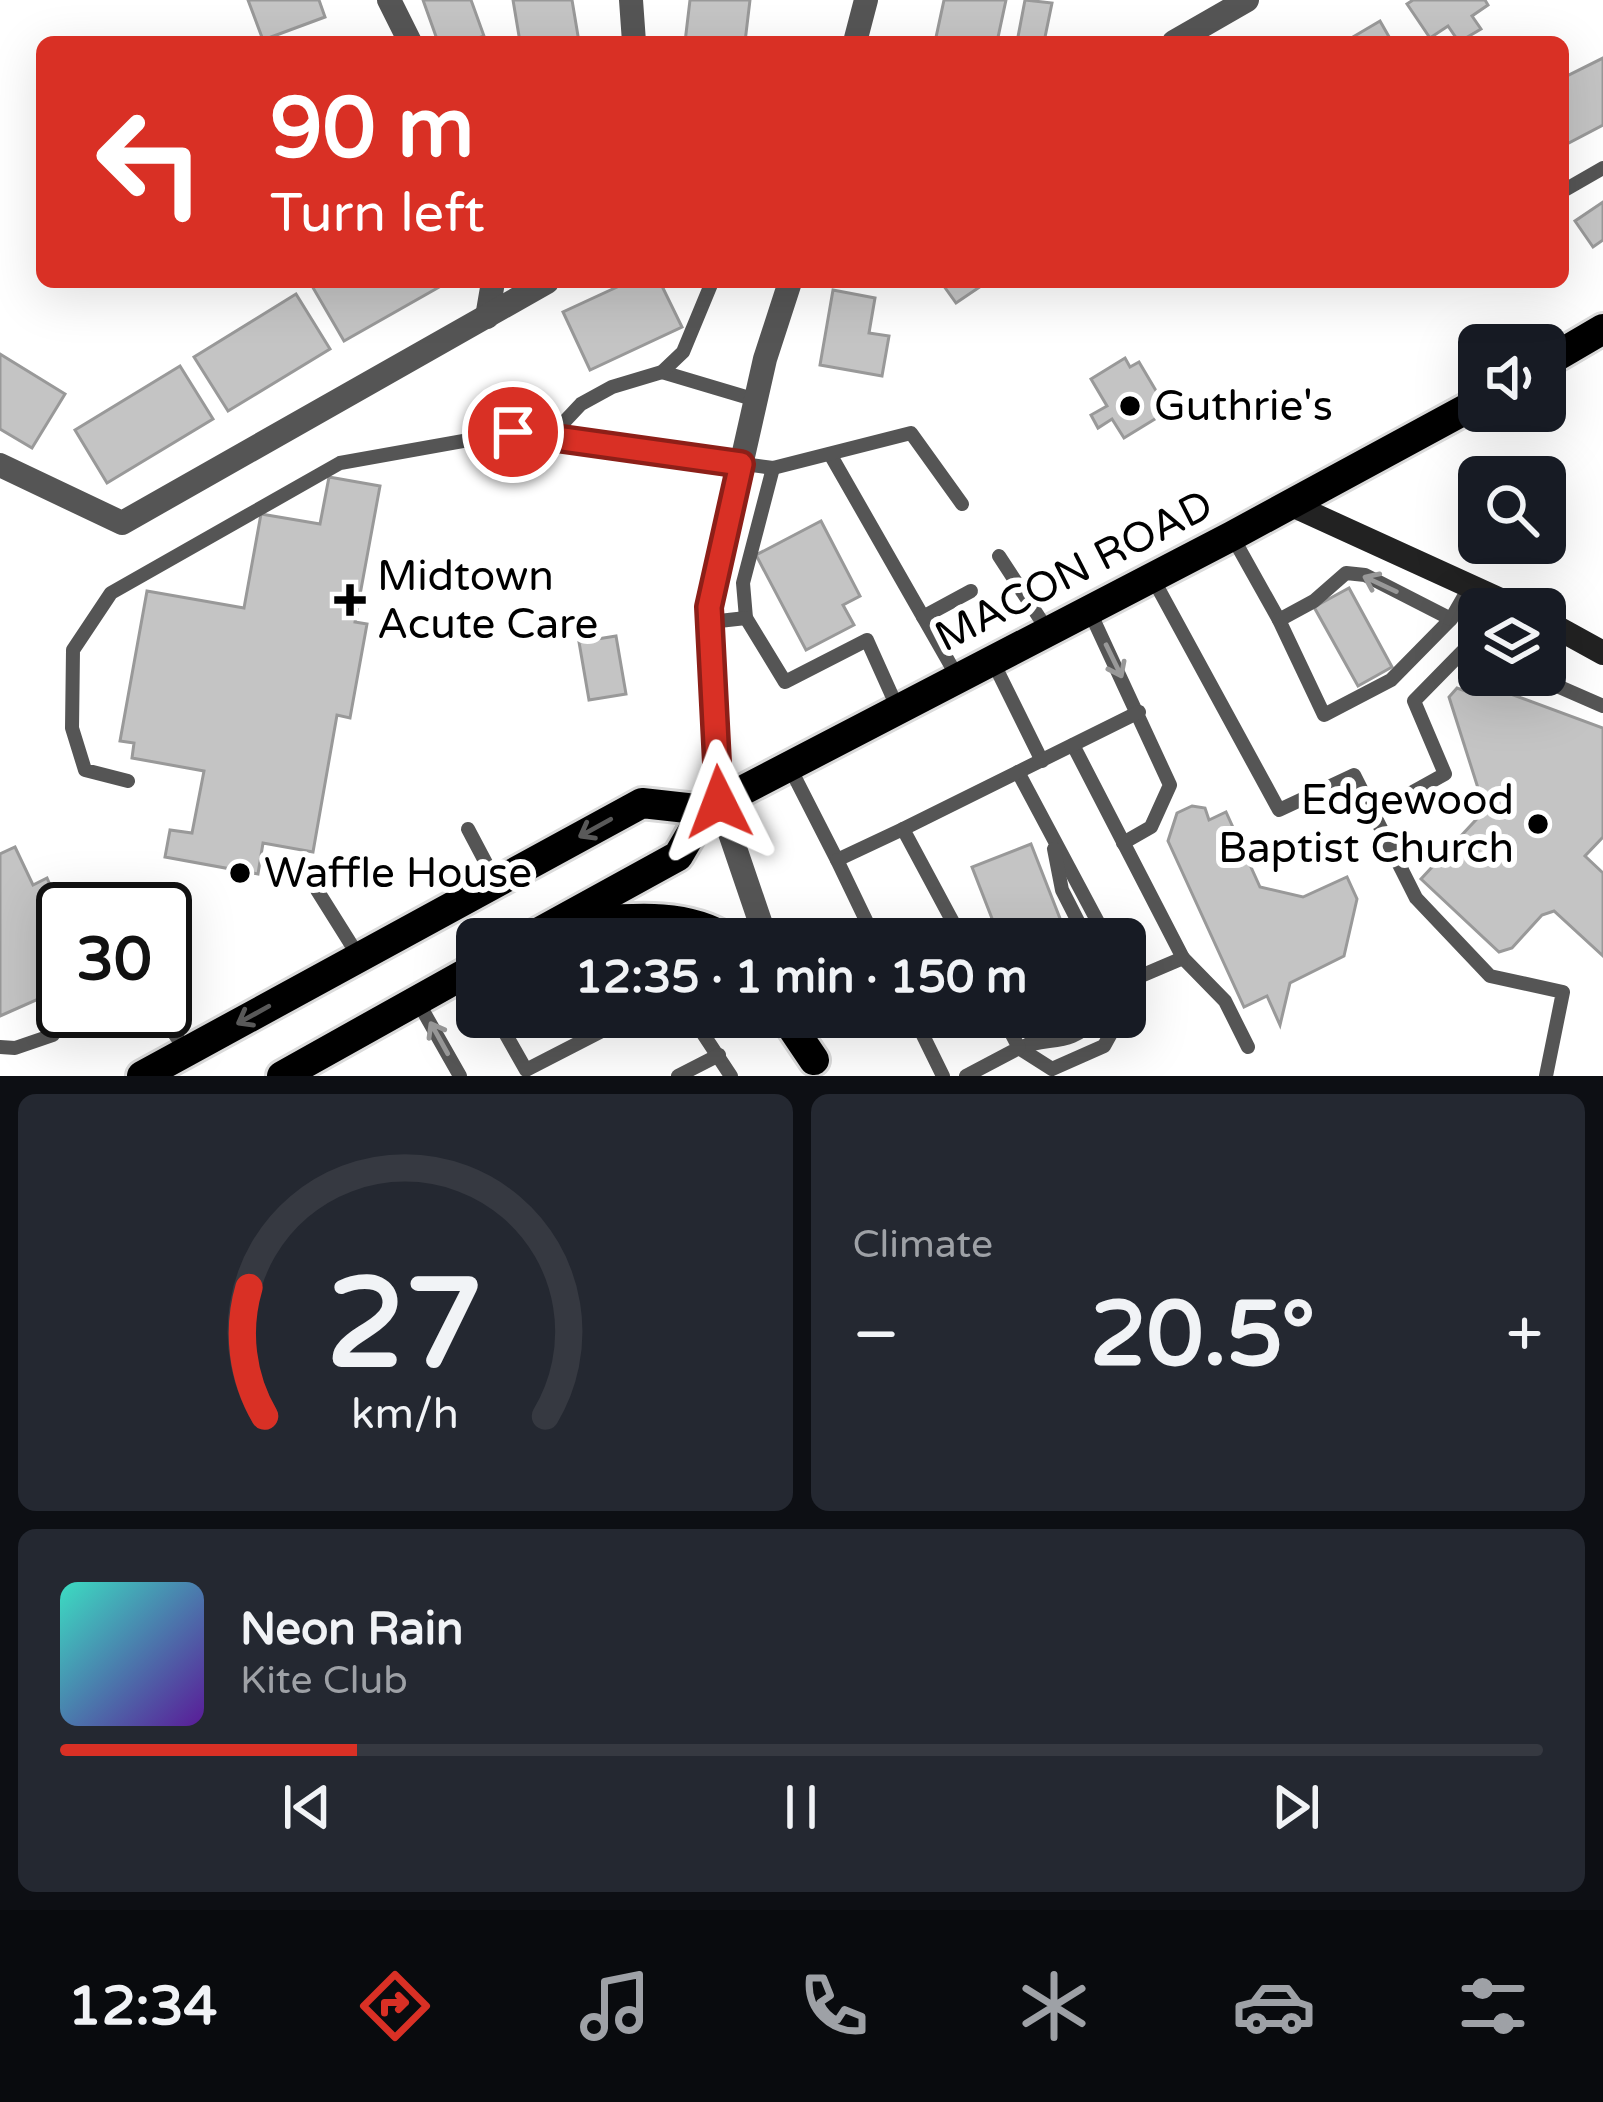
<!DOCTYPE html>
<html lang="en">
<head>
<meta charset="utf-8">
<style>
  body { margin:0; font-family:"Varela Round",sans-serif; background:#242831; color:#f1f3f6; height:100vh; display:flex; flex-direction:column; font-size:45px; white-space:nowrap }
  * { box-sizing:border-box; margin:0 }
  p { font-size:39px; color:#9ea1a6 }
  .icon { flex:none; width:66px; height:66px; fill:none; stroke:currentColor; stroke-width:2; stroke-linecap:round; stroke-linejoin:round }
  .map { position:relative; height:1076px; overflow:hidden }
  .side { display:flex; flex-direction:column; gap:18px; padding:18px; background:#0d0f14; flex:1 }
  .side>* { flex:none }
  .hud { position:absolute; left:36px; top:36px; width:1533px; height:252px; border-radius:18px; box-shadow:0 12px 48px #0002; background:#d93025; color:#fff; overflow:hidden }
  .tools { position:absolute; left:1458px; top:324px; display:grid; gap:24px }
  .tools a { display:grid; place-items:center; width:108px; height:108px; border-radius:18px; background:#171b24; box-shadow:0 12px 48px #0002; font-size:60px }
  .speed { position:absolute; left:36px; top:882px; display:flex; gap:24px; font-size:60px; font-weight:700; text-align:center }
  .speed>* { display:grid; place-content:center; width:156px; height:156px; border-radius:50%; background:#171b24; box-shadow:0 12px 48px #0002; line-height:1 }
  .speed .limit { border:6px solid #111; border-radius:18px; background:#fff; color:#111 }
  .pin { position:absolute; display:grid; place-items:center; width:102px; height:102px; color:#fff; margin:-51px; border:6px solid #fff; border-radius:50%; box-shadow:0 3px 12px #0007 }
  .me { position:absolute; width:132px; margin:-66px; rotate:357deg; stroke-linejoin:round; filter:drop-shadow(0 0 9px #0008) }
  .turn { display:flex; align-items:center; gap:42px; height:252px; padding:0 36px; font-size:54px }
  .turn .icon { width:156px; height:156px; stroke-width:2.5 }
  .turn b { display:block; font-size:84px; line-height:102px }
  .big { font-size:90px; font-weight:700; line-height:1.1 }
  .side .tile { flex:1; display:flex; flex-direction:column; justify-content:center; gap:18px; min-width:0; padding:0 42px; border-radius:18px; background:#242831 }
  .side .dial { align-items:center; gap:0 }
  .dial svg { height:312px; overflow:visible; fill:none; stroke:#363941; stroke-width:7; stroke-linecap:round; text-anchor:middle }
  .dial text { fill:#f1f3f6; stroke:none }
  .song { display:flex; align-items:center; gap:36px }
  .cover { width:144px; height:144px; border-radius:18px; background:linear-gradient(135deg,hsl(170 70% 55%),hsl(270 70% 35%)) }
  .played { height:12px; border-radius:6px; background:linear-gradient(90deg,#d93025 20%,#363941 20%) }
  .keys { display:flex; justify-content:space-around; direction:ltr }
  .heat { display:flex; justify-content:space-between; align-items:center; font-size:66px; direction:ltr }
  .side .tiles { flex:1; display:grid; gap:18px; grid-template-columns:1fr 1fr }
  .tile:last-child { grid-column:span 2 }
  .trip { position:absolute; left:456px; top:918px; width:690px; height:120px; border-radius:18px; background:#171b24; box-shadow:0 12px 48px #0002; font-weight:700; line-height:120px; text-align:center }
  .menu { display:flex; height:192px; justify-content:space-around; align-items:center; background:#090b0e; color:#9ea1a6 }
  .menu .icon { width:84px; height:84px }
  .menu .on { color:#d93025 }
  .menu b { font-size:54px; color:#f1f3f6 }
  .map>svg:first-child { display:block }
  .building { fill:#c4c4c4; stroke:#999; stroke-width:3 }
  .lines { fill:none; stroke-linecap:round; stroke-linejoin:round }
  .primary-casing { stroke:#dbdbdb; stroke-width:36 }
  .lane { stroke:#555; stroke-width:14 }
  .street { stroke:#555; stroke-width:24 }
  .secondary { stroke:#222; stroke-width:24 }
  .primary { stroke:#000; stroke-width:30 }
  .oneway { stroke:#999 }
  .oneway2 { stroke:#595959 }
  .route-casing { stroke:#8d1f18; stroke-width:30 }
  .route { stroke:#d93025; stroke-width:21 }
  .poi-dot { fill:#000; stroke:#fff; stroke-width:4.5 }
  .labels { text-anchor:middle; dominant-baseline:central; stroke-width:12; stroke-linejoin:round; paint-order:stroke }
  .poi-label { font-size:42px; fill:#000; stroke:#fff; text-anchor:start }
  .street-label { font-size:42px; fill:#000; stroke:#fff }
</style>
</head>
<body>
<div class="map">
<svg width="1603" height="1076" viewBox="0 0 1603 1076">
  <rect width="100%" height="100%" fill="#fff"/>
  <g class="building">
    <polygon points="248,0 319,0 325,17 263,40"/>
    <polygon points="423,0 471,0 484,36 468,42 438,42"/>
    <polygon points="513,0 572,0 579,42 520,42"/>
    <polygon points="690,0 750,0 745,42 685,42"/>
    <polygon points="944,0 1006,0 997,42 935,42"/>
    <polygon points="1025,0 1052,3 1044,42 1017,42"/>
    <polygon points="1413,0 1485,0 1488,5 1472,16 1481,29 1459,42 1448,26 1430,38 1407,4"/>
    <polygon points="1380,21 1392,42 1346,42 1346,41"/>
    <polygon points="1603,58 1603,125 1563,146 1563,78"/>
    <polygon points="1603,202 1603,240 1593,247 1575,221"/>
    <polygon points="320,282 448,282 344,341 312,286"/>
    <polygon points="628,282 660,282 682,327 590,370 563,312"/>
    <polygon points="941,282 987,282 956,303"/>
    <polygon points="833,290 875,298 869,333 889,336 882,376 820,365"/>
    <polygon points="296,294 330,349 228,411 194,357"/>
    <polygon points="0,354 65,394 32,448 0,429"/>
    <polygon points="1125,358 1130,367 1139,362 1168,411 1124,438 1112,419 1098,428 1091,415 1107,406 1091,379"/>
    <polygon points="180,366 213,419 107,483 75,430"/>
    <polygon points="329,477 380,486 355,622 367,624 350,718 337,715 313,852 263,843 258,874 165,857 170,830 192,833 204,771 132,758 134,743 120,741 147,591 244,608 261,514 320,524"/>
    <polygon points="821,521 860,596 843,605 854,625 806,650 756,555"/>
    <polygon points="1349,588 1392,667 1358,686 1314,607"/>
    <polygon points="616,636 626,694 589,700 579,642"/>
    <polygon points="1478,682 1603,728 1603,837 1585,856 1603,873 1603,956 1554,911 1542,915 1512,948 1499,952 1421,879 1485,810 1449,697 1457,688 1468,692"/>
    <polygon points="1192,806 1205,808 1209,820 1226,812 1260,887 1303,897 1347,877 1357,899 1344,956 1290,983 1280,1025 1267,996 1244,1007 1168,841 1177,813"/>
    <polygon points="1031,844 1068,939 1000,939 972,867"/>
    <polygon points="15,847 33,885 47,878 58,903 73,896 79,909 63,909 63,988 0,1016 0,854"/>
  </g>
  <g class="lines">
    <defs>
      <g id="primary">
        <polyline points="1545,363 1603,329"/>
        <path d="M 560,923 C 614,921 679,908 727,939"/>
        <polyline points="527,939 678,856 705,810 1232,536 1479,402"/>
        <polyline points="785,1017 814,1060"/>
        <polyline points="142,1076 642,803 705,810"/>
        <polyline points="282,1076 477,967"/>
      </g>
    </defs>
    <use href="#primary" class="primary-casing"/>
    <g class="lane">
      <polyline points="1563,191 1603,168"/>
      <polyline points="662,372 756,400"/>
      <polyline points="550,437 581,404 612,387 662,372 683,352 712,282"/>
      <polyline points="830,454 958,678"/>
      <polyline points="773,468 743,583 746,618 785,682 867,640 898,709"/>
      <polyline points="1232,536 1279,620 1324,715 1391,680 1451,619"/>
      <polyline points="999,556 1048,631"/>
      <polyline points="1152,577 1279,810 1354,775 1416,898 1490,976 1563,992 1546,1076"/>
      <polyline points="1089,610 1170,785 1151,827 1123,843"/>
      <polyline points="923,617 971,591"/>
      <polyline points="1279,620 1314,601 1346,573 1365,575 1451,619 1470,586"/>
      <polyline points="710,622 746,618"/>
      <polyline points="992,660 1042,761"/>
      <polyline points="1532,675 1603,706"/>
      <polyline points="1073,745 1183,958 1129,981 1125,973"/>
      <polyline points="789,766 837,860 903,829"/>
      <polyline points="1018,772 1107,939"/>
      <polyline points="128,781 85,770 72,728 73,650 111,593 340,463 513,432 773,468 911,433 962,504"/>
      <polyline points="1373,814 1445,774 1414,701 1467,647 1479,652"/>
      <polyline points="468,829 496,882"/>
      <polyline points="1054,849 1062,890 1087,939"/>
      <polyline points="837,860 875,939"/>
      <polyline points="317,890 359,957"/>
      <polyline points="962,939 903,829 1139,712"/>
      <polyline points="1183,958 1225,1001 1248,1047"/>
      <polyline points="418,1002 460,1076"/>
      <polyline points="159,1011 187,1052"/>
      <polyline points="496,1017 526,1070 629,1017"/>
      <polyline points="692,1017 731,1076"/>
      <polyline points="914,1017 943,1076"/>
      <polyline points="1030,1043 1040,1028 1057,1017"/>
      <polyline points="0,1047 15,1048 53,1035"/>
      <polyline points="1019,1048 1052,1069 1104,1046 1120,1017"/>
      <path d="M 1019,1048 C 1051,1035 1068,1049 1098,1017"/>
      <polyline points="678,1076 719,1055"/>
      <polyline points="966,1076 1019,1048 1003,1017"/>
    </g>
    <g class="street">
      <polyline points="389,0 410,42"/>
      <polyline points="631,0 634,42"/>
      <polyline points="855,42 866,0"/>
      <polyline points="1174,42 1247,0"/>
      <polyline points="487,317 493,282"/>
      <polyline points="0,465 122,523 547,282"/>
      <polyline points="766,939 719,801 709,607 765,359 790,282"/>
    </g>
    <g class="secondary">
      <polyline points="1290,504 1520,609"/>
      <polyline points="1545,621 1603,653"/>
    </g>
    <use href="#primary" class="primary"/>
  </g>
  <defs><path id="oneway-shaft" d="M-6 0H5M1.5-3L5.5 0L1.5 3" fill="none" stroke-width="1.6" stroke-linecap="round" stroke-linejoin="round" transform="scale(3)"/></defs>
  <g class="oneway">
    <use href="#oneway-shaft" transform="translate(1380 584) rotate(-155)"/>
    <use href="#oneway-shaft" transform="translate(1114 661) rotate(64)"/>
    <use href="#oneway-shaft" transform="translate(439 1038) rotate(-119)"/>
  </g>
  <g class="oneway2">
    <use href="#oneway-shaft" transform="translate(595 828) rotate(151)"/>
    <use href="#oneway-shaft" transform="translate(253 1015) rotate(151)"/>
  </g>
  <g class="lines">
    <defs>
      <polyline id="route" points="513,432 741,464 709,607 719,802"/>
    </defs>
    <use href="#route" class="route-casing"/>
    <use href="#route" class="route"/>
  </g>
  <g class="poi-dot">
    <circle cx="1130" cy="406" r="12"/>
    <path d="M344 582h12v12h12v12h-12v12h-12v-12h-12v-12h12z"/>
    <circle cx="1538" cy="824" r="12"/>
    <circle cx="240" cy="873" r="12"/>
  </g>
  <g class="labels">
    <g class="poi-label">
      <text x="1154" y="406">Guthrie's</text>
      <text x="377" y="576">Midtown<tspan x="377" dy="48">Acute Care</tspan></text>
      <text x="1514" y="800" text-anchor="end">Edgewood<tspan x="1514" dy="48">Baptist Church</tspan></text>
      <text x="264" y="873">Waffle House</text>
    </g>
    <g class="street-label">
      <text transform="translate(1074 571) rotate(-27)">MACON ROAD</text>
    </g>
  </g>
</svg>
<div class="tools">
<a><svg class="icon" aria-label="sound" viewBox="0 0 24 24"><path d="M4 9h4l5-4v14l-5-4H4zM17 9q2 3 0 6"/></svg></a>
<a><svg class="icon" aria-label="search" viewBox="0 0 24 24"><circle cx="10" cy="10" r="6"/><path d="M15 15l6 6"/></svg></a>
<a><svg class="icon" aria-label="layers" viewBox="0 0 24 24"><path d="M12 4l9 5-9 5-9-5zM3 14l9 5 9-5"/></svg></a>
</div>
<div class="speed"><div class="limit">30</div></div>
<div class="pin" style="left:513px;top:432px;background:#d93025"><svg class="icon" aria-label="arrive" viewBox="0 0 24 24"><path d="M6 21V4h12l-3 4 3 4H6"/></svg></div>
<svg class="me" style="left:719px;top:802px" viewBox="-20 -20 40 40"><path d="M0-17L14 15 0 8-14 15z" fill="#d93025" stroke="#fff" stroke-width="4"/></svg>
<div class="trip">12:35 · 1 min · 150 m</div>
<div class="hud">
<div class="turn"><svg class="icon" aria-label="left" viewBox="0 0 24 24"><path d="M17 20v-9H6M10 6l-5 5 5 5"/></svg><div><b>90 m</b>Turn left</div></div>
</div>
</div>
<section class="side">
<div class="tiles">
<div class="tile dial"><svg viewBox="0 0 100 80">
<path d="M14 69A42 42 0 1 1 86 69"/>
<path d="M14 69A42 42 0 0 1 10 36" stroke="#d93025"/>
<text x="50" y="56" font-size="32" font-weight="700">27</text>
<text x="50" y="72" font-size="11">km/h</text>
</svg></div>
<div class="tile"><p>Climate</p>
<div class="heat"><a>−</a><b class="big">20.5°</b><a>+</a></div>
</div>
<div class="tile">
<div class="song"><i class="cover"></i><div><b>Neon Rain</b><p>Kite Club</p></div></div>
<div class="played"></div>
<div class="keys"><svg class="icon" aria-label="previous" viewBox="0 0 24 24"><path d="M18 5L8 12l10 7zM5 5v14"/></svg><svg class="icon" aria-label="pause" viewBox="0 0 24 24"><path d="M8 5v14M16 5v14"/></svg><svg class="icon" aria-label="next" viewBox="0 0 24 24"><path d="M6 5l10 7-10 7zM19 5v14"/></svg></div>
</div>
</div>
</section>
<nav class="menu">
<b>12:34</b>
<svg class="icon on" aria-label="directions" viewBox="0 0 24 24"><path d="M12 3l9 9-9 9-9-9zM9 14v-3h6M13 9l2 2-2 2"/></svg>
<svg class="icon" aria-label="music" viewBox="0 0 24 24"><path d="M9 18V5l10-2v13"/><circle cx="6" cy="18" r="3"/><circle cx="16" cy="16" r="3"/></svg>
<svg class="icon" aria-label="phone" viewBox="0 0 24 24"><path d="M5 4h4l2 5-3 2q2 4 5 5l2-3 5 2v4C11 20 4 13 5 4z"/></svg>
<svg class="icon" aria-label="climate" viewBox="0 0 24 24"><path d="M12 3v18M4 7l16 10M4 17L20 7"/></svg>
<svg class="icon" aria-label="car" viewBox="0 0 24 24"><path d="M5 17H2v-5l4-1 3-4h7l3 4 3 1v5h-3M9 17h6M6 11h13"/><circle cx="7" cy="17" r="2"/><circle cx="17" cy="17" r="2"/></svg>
<svg class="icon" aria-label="filters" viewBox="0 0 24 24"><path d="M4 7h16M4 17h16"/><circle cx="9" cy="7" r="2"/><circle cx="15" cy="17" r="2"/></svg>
</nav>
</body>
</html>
